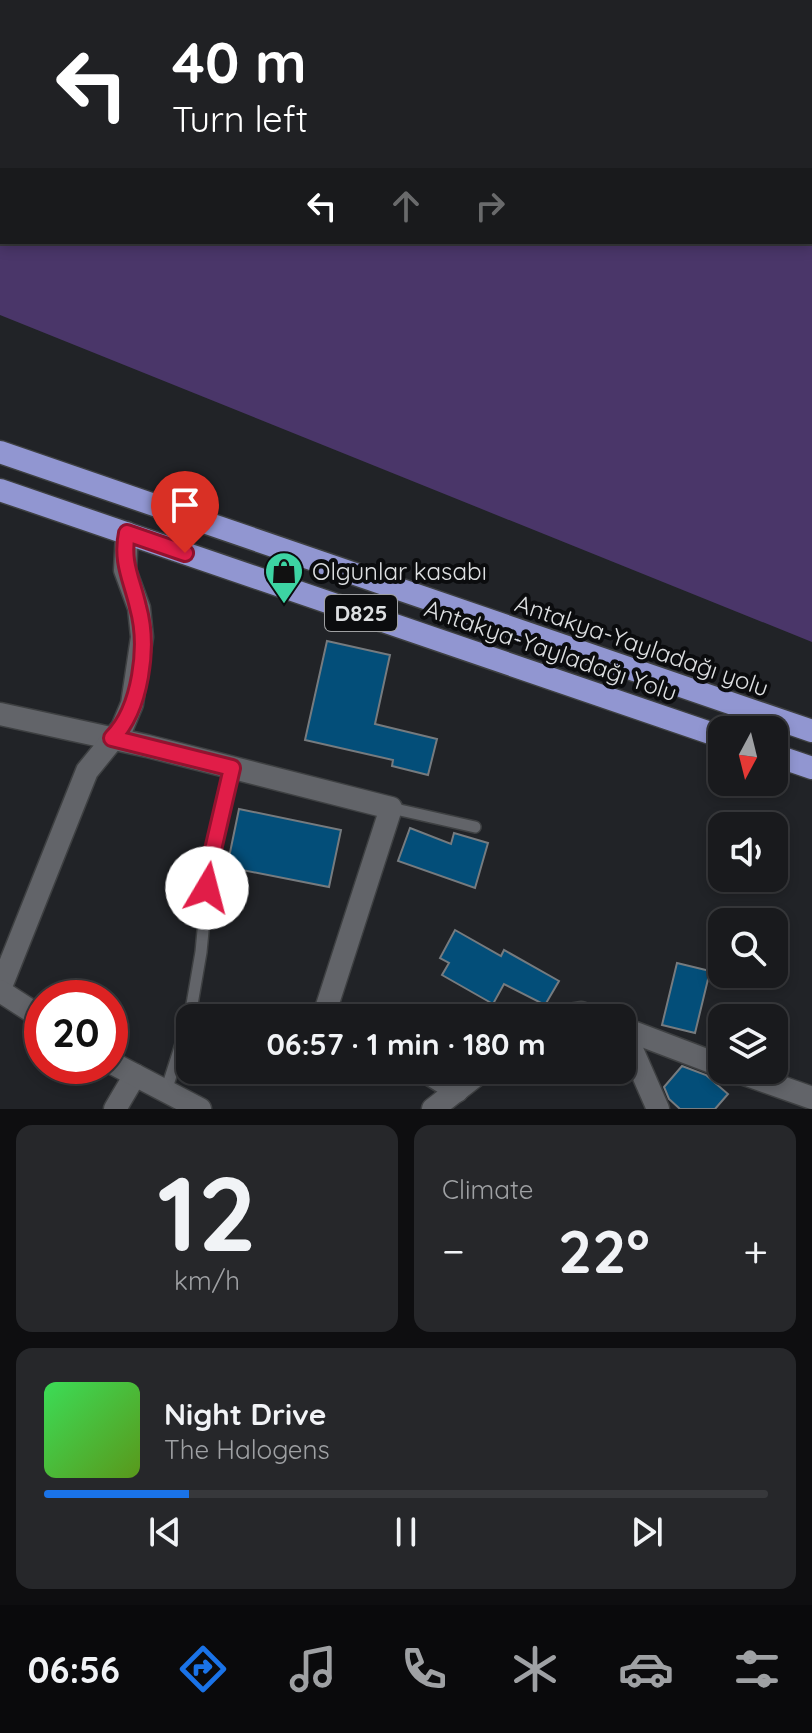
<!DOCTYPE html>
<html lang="en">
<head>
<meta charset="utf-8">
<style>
  body { margin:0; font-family:Quicksand,sans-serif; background:#26272a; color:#f1f3f6; height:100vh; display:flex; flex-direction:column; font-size:30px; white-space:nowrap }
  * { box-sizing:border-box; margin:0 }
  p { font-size:26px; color:#9fa1a4 }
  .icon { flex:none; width:44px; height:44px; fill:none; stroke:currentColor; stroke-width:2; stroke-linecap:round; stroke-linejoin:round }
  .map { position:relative; height:1109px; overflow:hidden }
  .details { display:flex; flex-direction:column; gap:16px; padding:16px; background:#0e0e10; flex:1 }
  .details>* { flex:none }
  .top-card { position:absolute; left:0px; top:0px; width:812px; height:244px; box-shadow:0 4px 12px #0003,0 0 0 2px #37383b; background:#202124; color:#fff; overflow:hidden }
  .needle { width:52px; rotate:187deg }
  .fabs { position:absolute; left:708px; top:716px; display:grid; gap:16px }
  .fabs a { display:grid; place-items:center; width:80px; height:80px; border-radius:16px; background:#191a1d; box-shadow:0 4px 12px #0003,0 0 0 2px #37383b; font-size:40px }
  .speed { position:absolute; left:24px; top:980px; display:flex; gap:16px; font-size:40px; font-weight:700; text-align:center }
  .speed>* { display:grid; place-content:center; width:104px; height:104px; border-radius:50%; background:#191a1d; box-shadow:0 4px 12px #0003,0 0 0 2px #37383b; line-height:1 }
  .speed .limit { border:12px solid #d22; background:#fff; color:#111 }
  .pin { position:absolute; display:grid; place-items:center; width:68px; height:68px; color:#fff; margin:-82px -34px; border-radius:50% 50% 50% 0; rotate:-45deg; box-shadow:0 0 8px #0007 }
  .pin .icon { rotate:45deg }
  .me { position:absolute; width:88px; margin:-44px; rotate:8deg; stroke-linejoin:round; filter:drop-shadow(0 0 6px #0008) }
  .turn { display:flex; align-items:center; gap:28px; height:168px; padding:0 40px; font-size:36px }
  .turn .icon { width:104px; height:104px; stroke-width:2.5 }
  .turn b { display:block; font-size:56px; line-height:68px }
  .lanes { display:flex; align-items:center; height:76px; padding:0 40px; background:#0003; justify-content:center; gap:40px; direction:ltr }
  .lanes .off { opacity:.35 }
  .big { font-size:60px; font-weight:800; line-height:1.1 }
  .details .card { flex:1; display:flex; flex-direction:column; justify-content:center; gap:12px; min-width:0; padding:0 28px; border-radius:16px; background:#26272a }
  .details .dial { align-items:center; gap:0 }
  .dial b { font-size:104px; line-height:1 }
  .song { display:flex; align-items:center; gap:24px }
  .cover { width:96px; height:96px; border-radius:12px; background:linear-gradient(135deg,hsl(130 70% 55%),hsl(90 70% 35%)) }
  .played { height:8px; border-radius:4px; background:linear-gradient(90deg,#1a73e8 20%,#37383b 20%) }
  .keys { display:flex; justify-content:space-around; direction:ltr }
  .heat { display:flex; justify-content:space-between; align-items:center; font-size:44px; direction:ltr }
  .details .tiles { flex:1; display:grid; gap:16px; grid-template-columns:1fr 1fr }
  .card:last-child { grid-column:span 2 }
  .trip { position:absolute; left:176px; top:1004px; width:460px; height:80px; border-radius:16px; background:#191a1d; box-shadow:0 4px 12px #0003,0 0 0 2px #37383b; font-weight:800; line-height:80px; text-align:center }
  .dock { display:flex; height:128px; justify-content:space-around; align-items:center; background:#0a0a0c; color:#9fa1a4 }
  .dock .icon { width:56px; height:56px }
  .dock .current { color:#1a73e8 }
  .dock b { font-size:36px; color:#f1f3f6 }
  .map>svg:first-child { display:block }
  .green { fill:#4a3669; fill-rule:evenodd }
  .building { fill:#034e79; stroke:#767b7f; stroke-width:2 }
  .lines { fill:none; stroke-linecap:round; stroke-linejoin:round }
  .service-casing { stroke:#3e4042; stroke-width:14 }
  .minor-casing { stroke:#3e4042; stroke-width:25 }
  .secondary-casing { stroke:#3e4042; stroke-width:25 }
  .trunk-casing { stroke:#3e4042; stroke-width:25 }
  .path { stroke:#797b7e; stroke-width:3; stroke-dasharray:8 4; stroke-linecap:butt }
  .service { stroke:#626469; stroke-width:11 }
  .minor { stroke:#626469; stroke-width:22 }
  .secondary { stroke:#626469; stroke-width:22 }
  .trunk { stroke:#9196d1; stroke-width:22 }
  .route-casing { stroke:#92132f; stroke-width:20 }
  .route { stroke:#e11d48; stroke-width:14 }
  .labels { text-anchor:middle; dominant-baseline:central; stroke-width:8; stroke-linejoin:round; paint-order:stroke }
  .shield { fill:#0b0c0e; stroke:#9fa0a2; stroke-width:2 }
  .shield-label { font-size:22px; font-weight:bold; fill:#dee0e2 }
  .poi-label { font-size:24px; fill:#dee0e2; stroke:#0b0c0e; text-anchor:start }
  .street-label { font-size:24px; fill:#dee0e2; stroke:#0b0c0e }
</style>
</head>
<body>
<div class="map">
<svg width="812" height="1109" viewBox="0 0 812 1109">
  <rect width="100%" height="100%" fill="#212327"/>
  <path class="green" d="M 0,0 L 812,0 L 812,642 L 0,315 ZM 2,2 L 810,2 L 810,242 L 2,242 Z"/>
  <g class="building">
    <polygon points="327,641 390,655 375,724 437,739 428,775 392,766 393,760 305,740"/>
    <polygon points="239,809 341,830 329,887 227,867"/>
    <polygon points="410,828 451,844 454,833 488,843 475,888 398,861"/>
    <polygon points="455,930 501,956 504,950 559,981 545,1005 504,984 493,1004 442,975 449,963 440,958"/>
    <polygon points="677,963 710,971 695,1033 662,1025"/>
    <polygon points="682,1066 706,1075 728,1094 715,1109 680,1109 669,1099 664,1087"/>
  </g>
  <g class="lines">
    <defs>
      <g id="service">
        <polyline points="391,808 475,827"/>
        <polyline points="166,1091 190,1016 201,952 209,867 232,768"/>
      </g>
      <g id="minor">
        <polyline points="0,714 147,746 391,808 326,1009 340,1018"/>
        <polyline points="0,989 87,771 122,728 132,704 142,637 139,608 125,570 127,533"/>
        <polyline points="550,1018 581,1013 594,1018"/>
        <polyline points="622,1028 722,1066"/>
        <polyline points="623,1029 658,1109"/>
        <polyline points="423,1070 457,1091"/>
        <polyline points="733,1070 812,1098"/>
        <polyline points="115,1109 135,1075"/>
        <polyline points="433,1109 483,1070"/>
      </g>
      <g id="secondary">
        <polyline points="0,991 42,1018"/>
        <polyline points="110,1062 200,1109"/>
      </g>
      <g id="trunk">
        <polyline points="0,452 812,731"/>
        <polyline points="0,490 722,737"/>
        <polyline points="774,755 812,768"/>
      </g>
    </defs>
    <use href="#service" class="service-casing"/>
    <use href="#minor" class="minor-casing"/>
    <use href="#secondary" class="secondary-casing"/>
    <use href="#trunk" class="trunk-casing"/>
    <g class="path">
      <polyline points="411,0 411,2"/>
      <polyline points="810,48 812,50"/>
    </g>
    <use href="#service" class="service"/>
    <use href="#minor" class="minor"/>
    <use href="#secondary" class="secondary"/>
    <use href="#trunk" class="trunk"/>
  </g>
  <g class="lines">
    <defs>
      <path id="route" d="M 185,553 L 127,533 C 121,562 132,580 138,607 C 149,646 141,709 112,738 L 232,768 L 209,867 L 207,888"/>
    </defs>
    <use href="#route" class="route-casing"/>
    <use href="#route" class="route"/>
  </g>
  <defs>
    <symbol id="shop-pin" viewBox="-11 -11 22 30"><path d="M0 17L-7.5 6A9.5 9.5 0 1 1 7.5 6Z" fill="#3dd4a3" stroke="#0b0c0e"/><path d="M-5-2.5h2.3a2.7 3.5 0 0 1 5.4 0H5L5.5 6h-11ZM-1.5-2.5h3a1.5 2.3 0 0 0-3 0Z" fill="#111"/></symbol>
  </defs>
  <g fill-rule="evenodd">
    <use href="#shop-pin" x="262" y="549" width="44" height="60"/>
  </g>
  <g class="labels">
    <rect class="shield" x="325" y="595" width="72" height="36" rx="6"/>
    <g class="shield-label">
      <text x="361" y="613">D825</text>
    </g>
    <g class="poi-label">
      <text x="312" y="571">Olgunlar kasabı</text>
    </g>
    <g class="street-label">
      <text transform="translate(642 645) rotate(19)">Antakya-Yayladağı yolu</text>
      <text transform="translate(551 650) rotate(19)">Antakya-Yayladağı Yolu</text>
    </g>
  </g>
</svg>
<div class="fabs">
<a><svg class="needle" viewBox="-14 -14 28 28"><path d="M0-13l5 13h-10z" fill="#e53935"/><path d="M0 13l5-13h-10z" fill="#9fa1a4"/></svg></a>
<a><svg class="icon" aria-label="sound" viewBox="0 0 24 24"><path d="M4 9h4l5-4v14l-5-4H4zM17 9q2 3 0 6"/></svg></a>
<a><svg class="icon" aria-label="search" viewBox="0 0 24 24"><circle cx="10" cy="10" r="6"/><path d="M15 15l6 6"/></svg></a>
<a><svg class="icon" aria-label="layers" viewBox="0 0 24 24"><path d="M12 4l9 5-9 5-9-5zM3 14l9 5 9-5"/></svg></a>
</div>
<div class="speed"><div class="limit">20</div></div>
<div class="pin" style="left:185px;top:553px;background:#d93025"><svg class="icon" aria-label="arrive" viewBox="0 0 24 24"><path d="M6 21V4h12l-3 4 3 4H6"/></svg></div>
<svg class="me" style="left:207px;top:888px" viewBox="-20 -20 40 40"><circle r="19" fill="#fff"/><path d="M0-13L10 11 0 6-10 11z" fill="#e11d48"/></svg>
<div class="trip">06:57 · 1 min · 180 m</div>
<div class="top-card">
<div class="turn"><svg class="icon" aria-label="left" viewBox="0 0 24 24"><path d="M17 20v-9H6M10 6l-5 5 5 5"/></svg><div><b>40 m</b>Turn left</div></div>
<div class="lanes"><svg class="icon" aria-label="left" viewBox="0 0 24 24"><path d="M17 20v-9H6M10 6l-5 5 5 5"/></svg><svg class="icon off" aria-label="ahead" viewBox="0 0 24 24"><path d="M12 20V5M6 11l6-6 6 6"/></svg><svg class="icon off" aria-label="right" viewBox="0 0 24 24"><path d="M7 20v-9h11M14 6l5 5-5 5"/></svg></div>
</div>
</div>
<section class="details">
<div class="tiles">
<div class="card dial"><b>12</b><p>km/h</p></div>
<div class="card"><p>Climate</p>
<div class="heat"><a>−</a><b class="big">22°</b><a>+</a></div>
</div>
<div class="card">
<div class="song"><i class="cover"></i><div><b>Night Drive</b><p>The Halogens</p></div></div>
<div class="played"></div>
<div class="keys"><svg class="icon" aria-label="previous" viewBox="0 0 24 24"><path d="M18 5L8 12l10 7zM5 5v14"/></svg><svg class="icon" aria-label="pause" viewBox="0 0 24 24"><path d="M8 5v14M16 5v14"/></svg><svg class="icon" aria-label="next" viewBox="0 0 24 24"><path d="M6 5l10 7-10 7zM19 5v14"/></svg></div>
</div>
</div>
</section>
<nav class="dock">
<b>06:56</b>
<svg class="icon current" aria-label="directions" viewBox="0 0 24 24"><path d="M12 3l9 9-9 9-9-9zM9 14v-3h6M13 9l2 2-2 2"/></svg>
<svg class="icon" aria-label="music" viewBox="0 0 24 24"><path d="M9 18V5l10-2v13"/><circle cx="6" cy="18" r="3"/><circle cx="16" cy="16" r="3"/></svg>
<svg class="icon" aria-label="phone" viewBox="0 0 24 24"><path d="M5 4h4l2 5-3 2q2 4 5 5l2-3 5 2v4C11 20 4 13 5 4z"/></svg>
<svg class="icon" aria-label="climate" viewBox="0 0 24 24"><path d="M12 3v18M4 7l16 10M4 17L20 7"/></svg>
<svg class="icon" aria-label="car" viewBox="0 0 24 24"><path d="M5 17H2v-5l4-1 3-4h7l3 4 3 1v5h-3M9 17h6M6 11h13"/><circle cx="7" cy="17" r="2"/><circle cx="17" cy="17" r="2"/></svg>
<svg class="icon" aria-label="filters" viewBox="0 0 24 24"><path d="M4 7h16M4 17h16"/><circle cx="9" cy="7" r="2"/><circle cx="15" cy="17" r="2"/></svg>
</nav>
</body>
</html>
